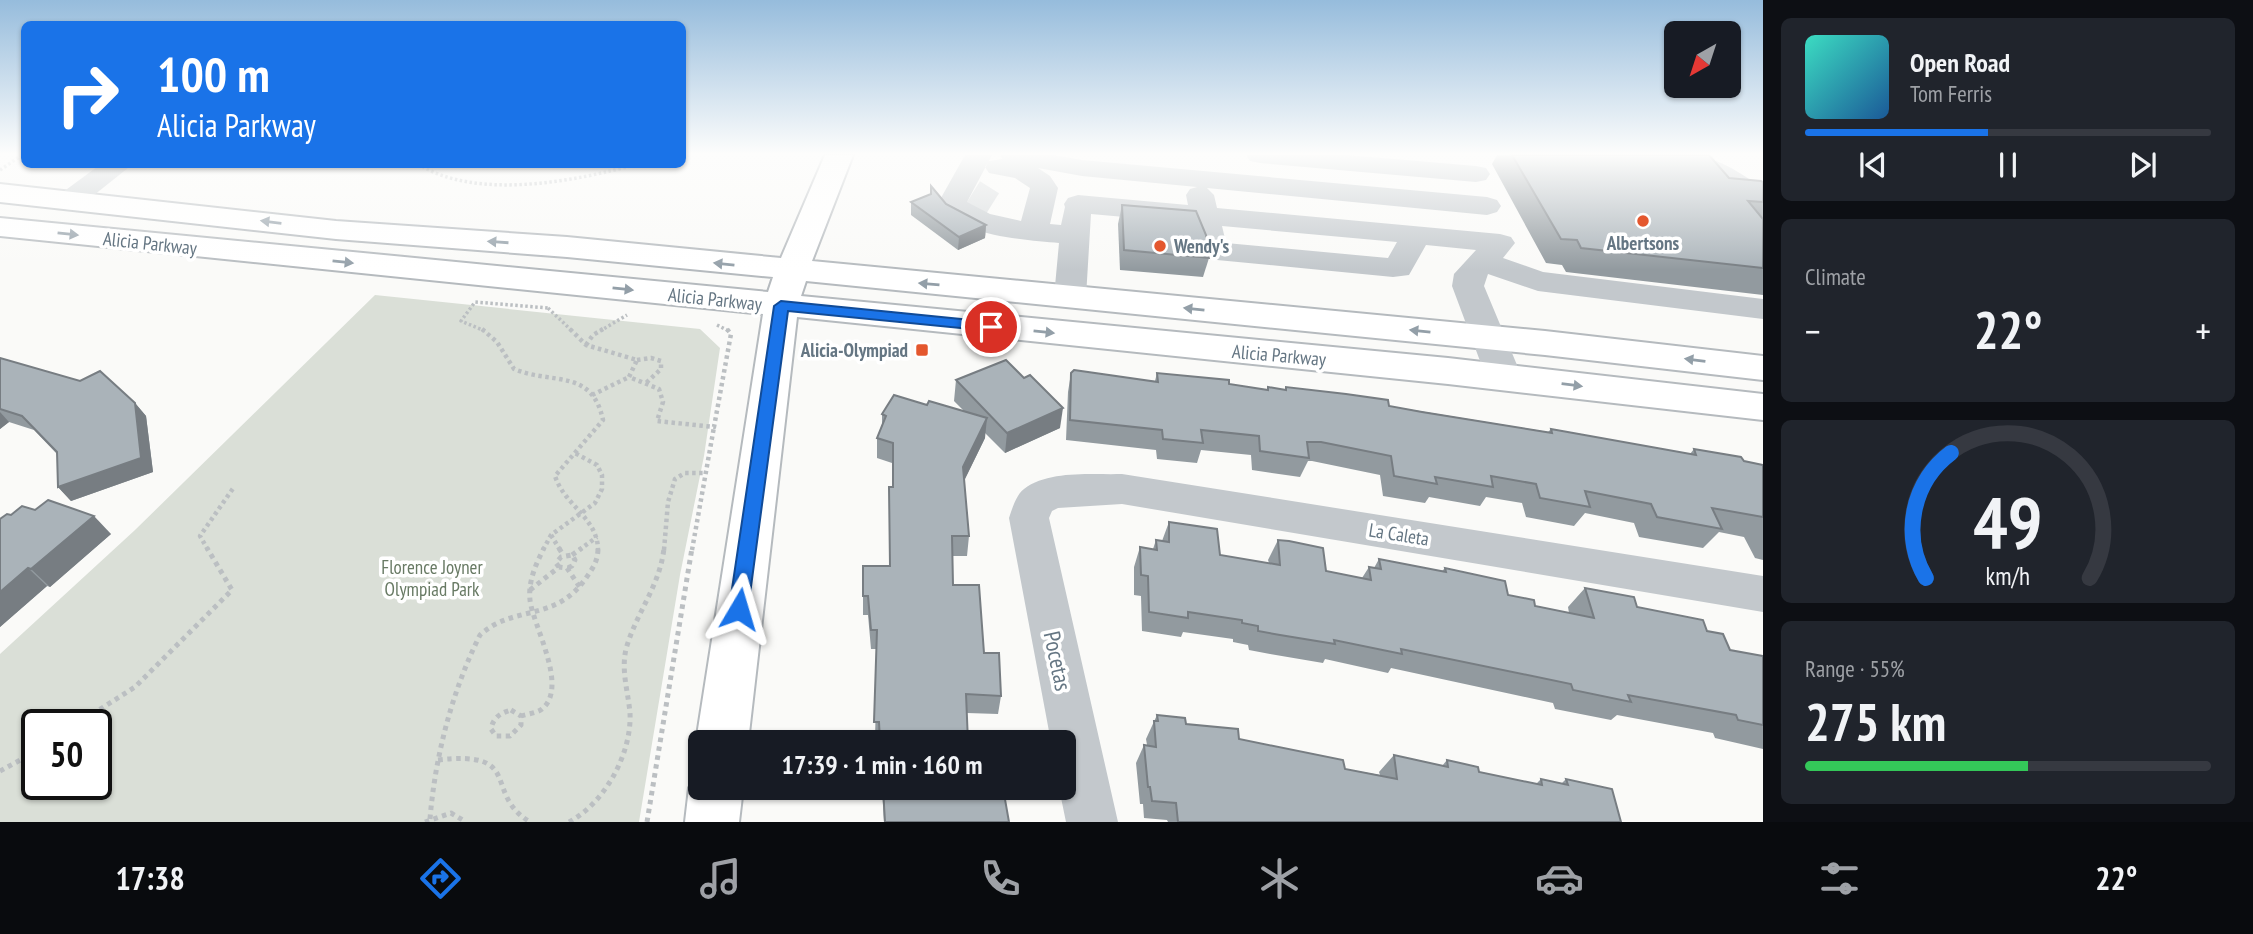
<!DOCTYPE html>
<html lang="en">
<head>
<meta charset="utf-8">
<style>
  body { margin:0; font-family:"PT Sans Narrow",sans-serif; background:#20242c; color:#f1f3f6; height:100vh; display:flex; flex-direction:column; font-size:26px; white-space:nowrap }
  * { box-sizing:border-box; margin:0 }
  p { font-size:23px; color:#9ea1a6 }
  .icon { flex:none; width:38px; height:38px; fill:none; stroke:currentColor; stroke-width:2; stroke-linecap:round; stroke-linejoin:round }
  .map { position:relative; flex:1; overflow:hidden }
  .drawer { display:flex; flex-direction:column; gap:18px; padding:18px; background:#0d0f14; width:490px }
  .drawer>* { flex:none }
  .hud { position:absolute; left:21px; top:21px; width:665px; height:147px; border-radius:10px; box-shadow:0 2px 5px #0004; background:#1a73e8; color:#fff; overflow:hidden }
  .needle { width:46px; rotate:219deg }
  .buttons { position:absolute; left:1664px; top:21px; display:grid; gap:14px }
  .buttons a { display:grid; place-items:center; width:77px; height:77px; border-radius:10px; background:#171b24; box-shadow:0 2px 5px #0004; font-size:35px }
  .speed { position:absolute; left:21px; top:709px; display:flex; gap:14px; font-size:35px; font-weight:700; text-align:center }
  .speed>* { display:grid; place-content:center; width:91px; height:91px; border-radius:50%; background:#171b24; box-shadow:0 2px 5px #0004; line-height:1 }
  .speed .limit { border:4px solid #111; border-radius:10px; background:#fff; color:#111 }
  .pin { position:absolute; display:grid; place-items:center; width:60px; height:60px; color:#fff; margin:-30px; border:4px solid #fff; border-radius:50%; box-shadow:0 2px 7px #0007 }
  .me { position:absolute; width:77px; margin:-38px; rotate:7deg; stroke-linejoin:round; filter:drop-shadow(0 0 5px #0008) }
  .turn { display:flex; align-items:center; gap:24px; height:147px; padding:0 21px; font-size:32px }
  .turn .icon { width:91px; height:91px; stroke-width:2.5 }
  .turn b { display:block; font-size:49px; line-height:60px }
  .big { font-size:52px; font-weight:600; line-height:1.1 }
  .drawer .card { flex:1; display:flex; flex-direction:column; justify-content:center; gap:10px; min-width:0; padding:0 24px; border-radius:10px; background:#20242c }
  .drawer .dial { align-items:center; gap:0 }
  .dial svg { height:182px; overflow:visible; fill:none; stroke:#363941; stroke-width:7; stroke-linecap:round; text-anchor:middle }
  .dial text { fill:#f1f3f6; stroke:none }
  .song { display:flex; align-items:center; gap:21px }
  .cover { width:84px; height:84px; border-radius:10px; background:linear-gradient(135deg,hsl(170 70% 55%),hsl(210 70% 35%)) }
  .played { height:7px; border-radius:4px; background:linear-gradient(90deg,#1a73e8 45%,#363941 45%) }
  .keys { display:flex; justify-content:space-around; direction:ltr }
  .heat { display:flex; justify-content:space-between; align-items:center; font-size:38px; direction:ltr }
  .charge { height:10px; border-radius:5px; background:linear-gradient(90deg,#34c759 55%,#363941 0) }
  .trip { position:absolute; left:688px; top:730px; width:388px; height:70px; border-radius:10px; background:#171b24; box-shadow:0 2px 5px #0004; font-weight:600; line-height:70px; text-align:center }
  .menu { display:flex; height:112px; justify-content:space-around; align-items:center; background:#090b0e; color:#9ea1a6 }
  .menu .icon { width:49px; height:49px }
  .menu .selected { color:#1a73e8 }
  .menu b { font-size:32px; color:#f1f3f6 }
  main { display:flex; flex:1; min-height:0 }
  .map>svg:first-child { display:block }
  .green { fill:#dadfd7; fill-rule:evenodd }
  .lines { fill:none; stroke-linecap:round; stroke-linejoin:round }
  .minor-tunnel { stroke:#d5d9db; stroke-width:30; stroke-dasharray:30 15; stroke-linecap:butt }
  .major-casing { stroke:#b5babe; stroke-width:4 }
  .path-far2 { stroke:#bbbfc2; stroke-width:3.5; stroke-dasharray:2.5 2.5; stroke-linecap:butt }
  .path-far1 { stroke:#bbbfc2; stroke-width:4.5; stroke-dasharray:3.5 3.5; stroke-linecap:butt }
  .path { stroke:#bbbfc2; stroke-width:5; stroke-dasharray:4.5 4.5; stroke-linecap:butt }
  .minor { fill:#c3c8cc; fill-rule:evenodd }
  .major { fill:#fff; fill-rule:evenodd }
  .wall { fill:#929a9f }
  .shaded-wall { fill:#777d82 }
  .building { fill:#aab3b9; stroke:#777d82; stroke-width:2 }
  .oneway { fill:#939fa8 }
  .route { fill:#1a73e8; stroke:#114b97; stroke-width:2 }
  .poi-dot { fill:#e4572e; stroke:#fff; stroke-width:2.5 }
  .labels { text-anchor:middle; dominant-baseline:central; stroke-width:7; stroke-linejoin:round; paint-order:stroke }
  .street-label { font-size:19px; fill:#657683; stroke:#fff }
  .poi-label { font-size:19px; font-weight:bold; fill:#657683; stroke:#fff }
  .park-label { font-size:19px; fill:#687a64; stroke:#fff }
  .near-street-label { font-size:23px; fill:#657683; stroke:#fff }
</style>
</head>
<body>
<main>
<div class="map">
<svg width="1763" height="822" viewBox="0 0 1763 822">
  <rect width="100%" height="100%" fill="#fafaf8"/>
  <path class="green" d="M 375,295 L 700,329 L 720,348 L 704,456 L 680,575 L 639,822 L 0,822 L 0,654 L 135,530 ZM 37,724 L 96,724 L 96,784 L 37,784 Z"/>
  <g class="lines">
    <polyline class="minor-tunnel" points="972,194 991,206"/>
    <defs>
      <g id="major">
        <polygon points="825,155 853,155 812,261 1545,331 1763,356 1763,380 1545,355 806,281 801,296 1448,358 1763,394 1763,420 1448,384 797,317 748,742 700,742 700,751 696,742 763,314 0,236 0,218 768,292 773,277 567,257 336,239 0,202 0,184 336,221 567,237 781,258"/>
        <polygon points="700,768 700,788 743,788 739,822 685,822 689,788"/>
      </g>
    </defs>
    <use href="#major" class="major-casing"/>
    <g class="path-far2">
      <path d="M 418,164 C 477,201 575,181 638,164"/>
      <polyline points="0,170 22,155"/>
      <polyline points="548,308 572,331"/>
      <polyline points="717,325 729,331"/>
      <polyline points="485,331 461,321 475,302 548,308"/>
      <polyline points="600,331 627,315"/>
    </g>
    <g class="path-far1">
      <path d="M 482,329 L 497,342 L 514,369 C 552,385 592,368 603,420 L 555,476 C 564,505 598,518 598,550"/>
      <polyline points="570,329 586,345 637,360 629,377 659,389 663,402 657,421 714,427 731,334 727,329"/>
      <polyline points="586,345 593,335 603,329"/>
      <polyline points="637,360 651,358 661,361 661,369 646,383"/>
      <polyline points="592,395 629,377"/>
      <polyline points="551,535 560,550"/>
      <polyline points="208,550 200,536 234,487"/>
      <polyline points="543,550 551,535 595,503 602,489 602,475 597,465 573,452"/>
      <polyline points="579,550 597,537"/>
      <polyline points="664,550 668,502 675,479 685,473 706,473"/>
      <polyline points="692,550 714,427"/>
    </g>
    <g class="path">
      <polyline points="559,548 563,555"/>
      <polyline points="572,555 582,548"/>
      <polyline points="559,567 556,563 561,557 572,555 575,560 572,566 567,568"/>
      <polyline points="530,590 559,567 567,568 581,589"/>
      <path d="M 511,710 L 521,716 L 521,725 L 510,736 L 496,736 L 491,729 C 493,718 500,713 511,710 Z"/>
      <path d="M 521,716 C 527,714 537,713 542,709 C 569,687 533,626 530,600 C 528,581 536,564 544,548"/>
      <polyline points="77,724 135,687 232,590 207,548"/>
      <path d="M 438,760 C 525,750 482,793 530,822"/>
      <polyline points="0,771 37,751"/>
      <path d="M 430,819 C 435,757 452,691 480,635 C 514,604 555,623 586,578 C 593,568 598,561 598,548"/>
      <polyline points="425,822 451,813 466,822"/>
      <path d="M 569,822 C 605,803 632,753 630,713 C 628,691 621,671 626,649 C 636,613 660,586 664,548"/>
      <polyline points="647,822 692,548"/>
    </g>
    <g class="minor">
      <path d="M 965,155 L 992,155 L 967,202 L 990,214 L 1021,221 L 1030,188 L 1015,178 L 989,173 L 985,167 L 989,161 L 1002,159 L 1000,155 L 1054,155 L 1082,160 L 1487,197 L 1497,200 L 1501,206 L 1497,212 L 1487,215 L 1207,188 L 1214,195 L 1217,208 L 1500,234 L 1511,237 L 1515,243 L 1503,258 L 1543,272 L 1763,299 L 1763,319 L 1538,291 L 1488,274 L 1484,286 L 1522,377 L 1517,386 L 1504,389 L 1491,386 L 1486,377 L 1452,286 L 1454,274 L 1476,250 L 1426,245 L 1409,275 L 1393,277 L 1217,260 C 1196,255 1196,243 1192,223 L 1091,214 L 1086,297 L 1081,304 L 1070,307 L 1059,304 L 1054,297 L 1059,243 C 1025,240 958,236 937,205 ZM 1038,168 L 1082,176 L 1197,187 L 1190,189 L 1186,195 L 1188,205 L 1078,195 L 1068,198 L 1064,204 L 1065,207 L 1061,225 L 1050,224 L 1058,188 L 1050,176 ZM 1222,226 L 1397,242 L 1388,258 L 1226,243 Z"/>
      <polygon points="1246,155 1348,155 1476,166 1486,168 1490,174 1486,180 1476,182 1260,163 1250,161"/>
      <path d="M 1662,155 C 1706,151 1729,164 1763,189 L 1763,212 L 1753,209 L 1713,179 L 1666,161 Z"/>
      <polygon points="101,164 133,164 79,207 69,210 59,207 55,201 59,195"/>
      <path d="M 1122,474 L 1763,576 L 1763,612 L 1122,504 L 1058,508 L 1052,511 L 1049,518 L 1118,822 L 1066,822 L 1059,788 L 1064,788 L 1064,742 L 1051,742 L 1009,518 C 1012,509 1016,495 1024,489 C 1049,470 1092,475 1122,474 Z"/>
    </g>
    <use href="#major" class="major"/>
  </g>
  <g class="wall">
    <polygon points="1497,155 1709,155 1729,178 1763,182 1763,295 1566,272 1562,265 1546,263 1492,164"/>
    <polygon points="911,202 946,204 986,225 985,238 958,250 911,215"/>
    <polygon points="1122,205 1209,258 1203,277 1120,270 1118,224"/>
    <polygon points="0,358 135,403 146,416 153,472 71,501 58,487 57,454 34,430 9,422 0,429"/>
    <polygon points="1071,373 1155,381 1157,373 1267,390 1268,387 1285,390 1286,387 1389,406 1548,432 1551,429 1690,454 1694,449 1744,461 1763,465 1763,560 1755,558 1744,537 1719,532 1703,548 1639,537 1634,523 1585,513 1574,526 1526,517 1522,503 1486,497 1480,506 1429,497 1425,503 1383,496 1380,475 1312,461 1308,461 1300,477 1252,470 1251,455 1201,450 1197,463 1157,459 1156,450 1066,440 1068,392"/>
    <polygon points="956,380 1060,428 1005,453 985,433 985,438 964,481 969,536 967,556 952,556 953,585 984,653 1001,696 998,714 967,713 968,742 879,742 879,739 875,740 877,649 871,649 868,615 863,615 863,596 889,566 893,487 892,463 877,458 877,438 882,425 882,414 927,405 965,412 954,401"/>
    <polygon points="35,510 111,534 50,587 47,586 0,627 0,519 11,515"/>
    <polygon points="1169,522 1220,555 1269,563 1268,560 1278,540 1326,571 1362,578 1369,567 1374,568 1379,559 1442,571 1445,568 1535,606 1569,613 1568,607 1585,588 1707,631 1730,650 1763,656 1763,749 1715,738 1713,733 1617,715 1611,720 1555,709 1553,703 1391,668 1388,673 1325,659 1323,663 1270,654 1249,650 1248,645 1233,642 1233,639 1183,632 1181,637 1142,631 1141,596 1134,595 1134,567 1140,547 1153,549 1156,540 1162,541"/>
    <polygon points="1157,715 1345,769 1380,775 1379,772 1394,755 1442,766 1447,760 1479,772 1536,784 1541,779 1561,784 1566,779 1621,822 1168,822 1167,820 1144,818 1143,804 1140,804 1136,763 1144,745 1147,745 1146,739"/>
    <polygon points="882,788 1003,788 1009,822 884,822"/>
  </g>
  <g class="shaded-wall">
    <polygon points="986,225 985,238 958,250 959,237"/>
    <polygon points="135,403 146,416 153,472 71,501 58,487"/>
    <polygon points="1063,408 1060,428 1005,453 1007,433"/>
    <polygon points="0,412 9,422 0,429"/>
    <polygon points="987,418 985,438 961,487 963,467"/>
    <polygon points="94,516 111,534 50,587 31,569"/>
    <polygon points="28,568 47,586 0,627 0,592"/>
  </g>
  <g class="building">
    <polygon points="1512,155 1709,155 1729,178 1761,181 1763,182 1763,202 1748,201 1763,219 1763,268 1581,248 1577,240 1561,239"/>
    <polygon points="931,186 946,204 986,225 959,237 911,202 931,194"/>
    <polygon points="1122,205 1196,211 1206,235 1209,258 1124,250"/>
    <polygon points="0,358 80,381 100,371 135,403 141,458 58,487 57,452 22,416 0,409"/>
    <polygon points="1006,360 1024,378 1030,375 1063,408 1007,433 956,380"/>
    <polygon points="1074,370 1158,382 1157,373 1229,380 1229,384 1268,390 1268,387 1286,390 1286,387 1346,394 1388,400 1389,406 1422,412 1552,433 1551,429 1696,455 1694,449 1741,457 1744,461 1763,465 1763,517 1712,508 1722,529 1657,517 1651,504 1585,491 1590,507 1540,498 1536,484 1491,476 1493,487 1435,477 1437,484 1394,476 1391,456 1321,442 1307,442 1309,458 1260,451 1259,436 1201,430 1203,443 1163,439 1162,430 1070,420 1071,373"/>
    <polygon points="894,395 927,405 929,401 987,418 963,467 969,536 952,536 953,585 979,585 984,653 999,653 1001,696 966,694 968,742 880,742 879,722 874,722 877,630 871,630 868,596 863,596 863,566 890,566 889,487 893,487 893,443 877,438 886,416 882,414"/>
    <polygon points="48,500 94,516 31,569 28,568 0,592 0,519 7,514 11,515 22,506 35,510"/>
    <polygon points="1169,522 1217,529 1220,555 1280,565 1278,540 1289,541 1323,548 1326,571 1371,580 1369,567 1381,569 1379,559 1446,572 1445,568 1505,581 1508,595 1534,600 1535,606 1594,618 1585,588 1634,597 1637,607 1703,620 1707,631 1723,634 1730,650 1763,656 1763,725 1738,720 1736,715 1628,695 1631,702 1573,690 1571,684 1401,649 1402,654 1334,640 1335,644 1280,635 1258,631 1258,626 1242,623 1242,620 1188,612 1188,618 1149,612 1148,576 1141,575 1140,547 1157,550 1156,540 1169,542"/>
    <polygon points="1157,715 1185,718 1186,724 1238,729 1239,739 1343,760 1345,769 1397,779 1394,755 1448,767 1447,760 1478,767 1479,772 1542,785 1541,779 1568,785 1566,779 1612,789 1621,822 1178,822 1176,803 1152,801 1150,787 1148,787 1144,745 1156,747 1154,721 1158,721"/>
    <polygon points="883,788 1003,788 1009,822 885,822"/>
  </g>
  <defs><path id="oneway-solid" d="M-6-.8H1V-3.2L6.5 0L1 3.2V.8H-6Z" transform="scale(1.75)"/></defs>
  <g class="oneway">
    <use href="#oneway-solid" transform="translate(271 222) rotate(-173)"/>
    <use href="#oneway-solid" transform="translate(68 234) rotate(6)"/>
    <use href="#oneway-solid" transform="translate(498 242) rotate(-176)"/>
    <use href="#oneway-solid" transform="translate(343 262) rotate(6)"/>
    <use href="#oneway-solid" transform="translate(724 264) rotate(-174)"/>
    <use href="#oneway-solid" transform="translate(929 284) rotate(-175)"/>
    <use href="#oneway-solid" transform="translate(623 289) rotate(6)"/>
    <use href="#oneway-solid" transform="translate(1194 309) rotate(-174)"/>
    <use href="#oneway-solid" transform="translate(1420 331) rotate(-174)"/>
    <use href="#oneway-solid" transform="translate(1044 332) rotate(6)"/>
    <use href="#oneway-solid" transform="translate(1695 360) rotate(-173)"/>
    <use href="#oneway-solid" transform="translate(1572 385) rotate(7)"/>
  </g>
  <linearGradient id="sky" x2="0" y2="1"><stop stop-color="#96bcdc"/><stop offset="0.57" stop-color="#fdfdfc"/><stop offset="1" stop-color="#fdfdfc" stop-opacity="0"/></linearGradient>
  <rect width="1763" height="270" fill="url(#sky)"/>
  <polygon class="route" points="781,301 991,322 998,327 991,331 788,311 748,609 746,614 739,617 732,614 729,609 774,306"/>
  <g class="poi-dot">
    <circle cx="1643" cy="221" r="7"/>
    <circle cx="1160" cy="246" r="7"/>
    <rect x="915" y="343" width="14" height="14" rx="3.5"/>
  </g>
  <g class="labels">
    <g class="street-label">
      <text transform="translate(150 243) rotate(6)">Alicia Parkway</text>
      <text transform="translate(715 299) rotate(6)">Alicia Parkway</text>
      <text transform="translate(1279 355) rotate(5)">Alicia Parkway</text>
      <text transform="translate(1399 534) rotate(9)">La Caleta</text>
    </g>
    <g class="poi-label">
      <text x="1643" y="243">Albertsons</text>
      <text x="1174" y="246" text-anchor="start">Wendy's</text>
      <text x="908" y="350" text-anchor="end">Alicia-Olympiad</text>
    </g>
    <g class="park-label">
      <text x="432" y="567">Florence Joyner<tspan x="432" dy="22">Olympiad Park</tspan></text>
    </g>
    <g class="near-street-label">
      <text transform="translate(1058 661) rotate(78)">Pocetas</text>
    </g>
  </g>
</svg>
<div class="buttons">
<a><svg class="needle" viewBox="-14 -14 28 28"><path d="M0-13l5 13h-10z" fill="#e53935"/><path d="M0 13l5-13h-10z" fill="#9ea1a6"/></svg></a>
</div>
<div class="speed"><div class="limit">50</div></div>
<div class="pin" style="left:991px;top:327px;background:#d93025"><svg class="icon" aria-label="arrive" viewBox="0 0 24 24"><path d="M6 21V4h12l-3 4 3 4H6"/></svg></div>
<svg class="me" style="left:739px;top:609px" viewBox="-20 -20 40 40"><path d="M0-17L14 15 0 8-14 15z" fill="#1a73e8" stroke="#fff" stroke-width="4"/></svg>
<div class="trip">17:39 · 1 min · 160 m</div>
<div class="hud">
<div class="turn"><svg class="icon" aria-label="right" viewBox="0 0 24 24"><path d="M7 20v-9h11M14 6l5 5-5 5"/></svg><div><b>100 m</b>Alicia Parkway</div></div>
</div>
</div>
<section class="drawer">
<div class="card">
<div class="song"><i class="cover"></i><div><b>Open Road</b><p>Tom Ferris</p></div></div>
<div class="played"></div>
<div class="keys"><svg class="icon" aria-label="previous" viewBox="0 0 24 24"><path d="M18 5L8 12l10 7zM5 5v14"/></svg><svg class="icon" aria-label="pause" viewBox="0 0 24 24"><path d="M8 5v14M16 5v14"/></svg><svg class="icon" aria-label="next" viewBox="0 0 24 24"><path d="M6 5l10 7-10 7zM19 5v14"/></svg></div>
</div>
<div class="card"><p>Climate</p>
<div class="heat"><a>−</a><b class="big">22°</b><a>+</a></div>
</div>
<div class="card dial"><svg viewBox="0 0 100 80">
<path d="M14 69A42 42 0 1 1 86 69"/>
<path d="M14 69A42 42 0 0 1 25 14" stroke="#1a73e8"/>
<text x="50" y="56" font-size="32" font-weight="700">49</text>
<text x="50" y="72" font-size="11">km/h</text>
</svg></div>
<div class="card"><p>Range · 55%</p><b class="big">275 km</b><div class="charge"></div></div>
</section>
</main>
<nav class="menu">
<b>17:38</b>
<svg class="icon selected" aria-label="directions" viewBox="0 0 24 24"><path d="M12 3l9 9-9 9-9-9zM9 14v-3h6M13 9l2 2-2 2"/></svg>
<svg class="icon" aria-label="music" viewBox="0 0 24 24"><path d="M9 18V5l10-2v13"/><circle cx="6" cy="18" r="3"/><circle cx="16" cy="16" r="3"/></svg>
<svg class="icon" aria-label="phone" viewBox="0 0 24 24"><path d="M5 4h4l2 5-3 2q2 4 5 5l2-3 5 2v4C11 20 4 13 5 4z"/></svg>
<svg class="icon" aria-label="climate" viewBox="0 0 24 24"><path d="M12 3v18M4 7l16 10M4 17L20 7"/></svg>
<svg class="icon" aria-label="car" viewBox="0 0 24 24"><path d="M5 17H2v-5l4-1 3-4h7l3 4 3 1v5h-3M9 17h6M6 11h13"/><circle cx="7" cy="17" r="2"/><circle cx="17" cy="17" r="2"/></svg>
<svg class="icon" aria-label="filters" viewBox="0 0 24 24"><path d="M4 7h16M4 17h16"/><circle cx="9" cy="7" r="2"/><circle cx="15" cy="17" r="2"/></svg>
<b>22°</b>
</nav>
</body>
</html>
